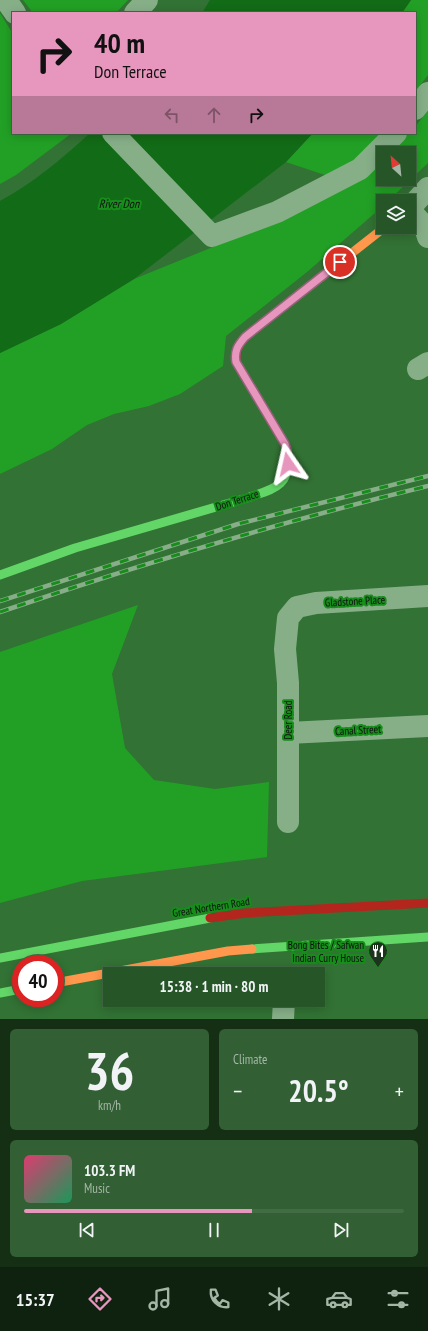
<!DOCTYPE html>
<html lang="en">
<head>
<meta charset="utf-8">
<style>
  body { margin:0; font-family:"PT Sans Narrow",sans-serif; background:#325f33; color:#f1f3f6; height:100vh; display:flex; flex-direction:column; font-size:15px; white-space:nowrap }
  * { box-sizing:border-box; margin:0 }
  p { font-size:13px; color:#a4b7a7 }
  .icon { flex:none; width:22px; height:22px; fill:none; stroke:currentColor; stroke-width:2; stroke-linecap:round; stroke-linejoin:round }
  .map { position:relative; height:1019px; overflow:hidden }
  .sheet { display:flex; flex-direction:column; gap:10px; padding:10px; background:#152f15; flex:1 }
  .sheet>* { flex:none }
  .guide { position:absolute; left:12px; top:12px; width:404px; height:122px; border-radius:0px; box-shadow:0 2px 10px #0003,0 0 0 1px #426c44; background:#e797bd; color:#111; overflow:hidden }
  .needle { width:26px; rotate:333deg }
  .controls { position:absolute; left:376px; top:146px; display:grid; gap:8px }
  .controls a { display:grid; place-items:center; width:40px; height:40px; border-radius:0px; background:#265627; box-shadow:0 2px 10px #0003,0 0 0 1px #426c44; font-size:20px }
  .speed { position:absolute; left:12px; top:955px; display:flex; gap:8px; font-size:20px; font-weight:700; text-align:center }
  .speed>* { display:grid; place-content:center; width:52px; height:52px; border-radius:50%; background:#265627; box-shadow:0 2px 10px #0003,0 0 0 1px #426c44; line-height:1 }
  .speed .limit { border:6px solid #d22; background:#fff; color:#111 }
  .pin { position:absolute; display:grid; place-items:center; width:34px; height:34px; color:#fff; margin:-17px; border:2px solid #fff; border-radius:50%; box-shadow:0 1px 4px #0007 }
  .me { position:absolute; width:44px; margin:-22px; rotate:349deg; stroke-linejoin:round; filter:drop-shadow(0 0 3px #0008) }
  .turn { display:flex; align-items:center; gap:14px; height:84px; padding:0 16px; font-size:18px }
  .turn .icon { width:52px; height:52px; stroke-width:2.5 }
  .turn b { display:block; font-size:28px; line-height:34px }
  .lanes { display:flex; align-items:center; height:38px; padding:0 16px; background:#0003; justify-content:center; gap:20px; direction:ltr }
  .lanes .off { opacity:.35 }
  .big { font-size:30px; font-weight:700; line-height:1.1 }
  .sheet .widget { flex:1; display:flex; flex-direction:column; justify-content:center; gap:6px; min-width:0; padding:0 14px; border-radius:6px; background:#325f33 }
  .sheet .dial { align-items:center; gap:0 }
  .dial b { font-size:52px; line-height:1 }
  .song { display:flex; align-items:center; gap:12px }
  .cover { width:48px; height:48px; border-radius:6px; background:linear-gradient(135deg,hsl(340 70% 55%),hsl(150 70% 35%)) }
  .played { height:4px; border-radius:2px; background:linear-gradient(90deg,#e797bd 60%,#426c44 60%) }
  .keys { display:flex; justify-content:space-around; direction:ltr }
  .heat { display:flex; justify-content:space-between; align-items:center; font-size:22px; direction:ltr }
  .sheet .tiles { flex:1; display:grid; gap:10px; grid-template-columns:1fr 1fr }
  .widget:last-child { grid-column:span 2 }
  .trip { position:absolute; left:103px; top:967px; width:222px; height:40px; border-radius:0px; background:#265627; box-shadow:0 2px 10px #0003,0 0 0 1px #426c44; font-weight:700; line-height:40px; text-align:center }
  .menu { display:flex; height:64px; justify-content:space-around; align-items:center; background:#0f2210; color:#a4b7a7 }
  .menu .icon { width:28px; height:28px }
  .menu .on { color:#e797bd }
  .menu b { font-size:18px; color:#f1f3f6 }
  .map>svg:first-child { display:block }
  .green { fill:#22a025 }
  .water { fill:#126b16 }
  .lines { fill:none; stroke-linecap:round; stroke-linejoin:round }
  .street { stroke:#86af88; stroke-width:22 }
  .fast { stroke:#63d668; stroke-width:9 }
  .slow { stroke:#ff974d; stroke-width:9 }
  .jam { stroke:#b3261e; stroke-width:9 }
  .rail-casing { stroke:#88ae89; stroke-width:4.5 }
  .rail { stroke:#178d1c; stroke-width:3; stroke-dasharray:9; stroke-linecap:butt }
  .route-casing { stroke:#96627b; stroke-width:10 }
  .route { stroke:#e797bd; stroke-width:7 }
  .labels { text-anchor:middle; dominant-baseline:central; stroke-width:4; stroke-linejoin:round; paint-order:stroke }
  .street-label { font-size:11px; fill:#111; stroke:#178d1c }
  .poi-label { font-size:11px; fill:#111; stroke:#178d1c; text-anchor:end }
  .water-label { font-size:12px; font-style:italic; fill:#111; stroke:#178d1c }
</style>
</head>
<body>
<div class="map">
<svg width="428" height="1019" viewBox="0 0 428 1019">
  <rect width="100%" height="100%" fill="#327234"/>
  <g class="green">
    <polygon points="23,0 128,0 116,13 33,13"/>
    <polygon points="411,0 428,0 428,75 415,92 415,13 402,13"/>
    <polygon points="0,13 13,34 13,133 72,133 16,175 0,184"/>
    <polygon points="428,110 428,163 388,201 383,201 383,206 307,272 226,336 223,366 180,394 149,406 114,414 87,425 52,449 0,474 0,353 61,324 134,279 255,230 383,159 383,179 409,179 409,153 389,153 409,133 415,133 415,127"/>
    <polygon points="313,133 383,133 360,158 325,175 286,162"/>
    <polygon points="138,605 112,674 125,748 154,780 215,789 269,782 267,857 82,881 0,903 0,652"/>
  </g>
  <g class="water">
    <polygon points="210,0 411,0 402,13 202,13"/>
    <path d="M 90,133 L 313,133 L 286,162 L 134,279 L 61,324 L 0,353 L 0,201 C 33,183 62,159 90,133 Z"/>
  </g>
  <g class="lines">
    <g class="street">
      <polyline points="6,0 15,13"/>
      <polyline points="135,13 147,0"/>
      <polyline points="415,109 428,93"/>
      <polyline points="113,133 212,236 277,212 360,169 396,133"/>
      <polyline points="409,209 425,227 428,237"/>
      <polyline points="409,209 428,188"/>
      <polyline points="418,369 428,363"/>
      <polyline points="288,733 428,726"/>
      <polyline points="288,822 288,683 285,649 288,618 297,607 316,603 428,596"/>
      <polyline points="283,1019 284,1000"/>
    </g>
    <g class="fast">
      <path d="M 0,575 L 75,548 L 247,498 C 272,489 290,488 288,456"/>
      <polyline points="252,949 428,937"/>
      <polyline points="0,958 210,918"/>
      <polyline points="0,993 21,989"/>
    </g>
    <g class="slow">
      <polyline points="306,289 385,227"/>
      <polyline points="55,983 228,951 252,949"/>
    </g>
    <g class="jam">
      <path d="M 288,456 L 285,444 L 236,362 C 235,352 238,345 245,337 L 306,289"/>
      <polyline points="210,918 246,913 428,903"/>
    </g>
    <defs>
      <g id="rail">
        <polyline points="0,601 238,524 428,476"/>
        <path d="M 0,612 C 141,564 284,521 428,486"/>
      </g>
    </defs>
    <use href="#rail" class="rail-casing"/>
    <use href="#rail" class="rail"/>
  </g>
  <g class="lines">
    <defs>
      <path id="route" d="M 288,464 L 287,450 L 285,444 L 236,362 C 234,351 238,345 245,337 L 340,262"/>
    </defs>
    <use href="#route" class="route-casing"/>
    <use href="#route" class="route"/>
  </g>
  <defs>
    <symbol id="restaurant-pin" viewBox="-11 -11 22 30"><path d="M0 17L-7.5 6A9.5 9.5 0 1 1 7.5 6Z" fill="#1d331d" stroke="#178d1c"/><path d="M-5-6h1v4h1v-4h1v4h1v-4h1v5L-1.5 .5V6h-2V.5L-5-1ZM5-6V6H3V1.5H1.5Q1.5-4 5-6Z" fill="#fff"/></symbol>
  </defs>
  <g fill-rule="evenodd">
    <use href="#restaurant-pin" x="367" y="940" width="22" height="30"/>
  </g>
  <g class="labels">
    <g class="street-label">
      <text transform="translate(237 500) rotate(-18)">Don Terrace</text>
      <text transform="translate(355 601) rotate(-3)">Gladstone Place</text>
      <text transform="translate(288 720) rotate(-90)">Deer Road</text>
      <text transform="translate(358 730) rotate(-3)">Canal Street</text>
      <text transform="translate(211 907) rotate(-9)">Great Northern Road</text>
    </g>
    <g class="poi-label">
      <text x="364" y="945">Bong Bites / Safwan<tspan x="364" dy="13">Indian Curry House</tspan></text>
    </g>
    <g class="water-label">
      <text x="119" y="203">River Don</text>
    </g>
  </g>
</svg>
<div class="controls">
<a><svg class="needle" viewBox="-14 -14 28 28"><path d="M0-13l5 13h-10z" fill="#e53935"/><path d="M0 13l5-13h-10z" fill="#a4b7a7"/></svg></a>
<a><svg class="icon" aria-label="layers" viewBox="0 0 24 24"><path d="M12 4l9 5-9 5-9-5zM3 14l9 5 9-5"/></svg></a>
</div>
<div class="speed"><div class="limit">40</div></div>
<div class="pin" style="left:340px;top:262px;background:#d93025"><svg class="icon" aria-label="arrive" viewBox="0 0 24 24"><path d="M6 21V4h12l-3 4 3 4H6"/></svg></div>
<svg class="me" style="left:288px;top:464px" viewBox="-20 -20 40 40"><path d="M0-17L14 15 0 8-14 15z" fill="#e797bd" stroke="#fff" stroke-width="4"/></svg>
<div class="trip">15:38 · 1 min · 80 m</div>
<div class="guide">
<div class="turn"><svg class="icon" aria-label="right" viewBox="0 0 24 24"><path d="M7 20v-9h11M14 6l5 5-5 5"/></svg><div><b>40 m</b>Don Terrace</div></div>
<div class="lanes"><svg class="icon off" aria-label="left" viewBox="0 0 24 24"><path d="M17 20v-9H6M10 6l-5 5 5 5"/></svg><svg class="icon off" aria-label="ahead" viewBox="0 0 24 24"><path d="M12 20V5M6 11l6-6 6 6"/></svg><svg class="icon" aria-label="right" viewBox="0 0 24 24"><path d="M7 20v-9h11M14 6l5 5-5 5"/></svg></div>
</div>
</div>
<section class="sheet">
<div class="tiles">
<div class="widget dial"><b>36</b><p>km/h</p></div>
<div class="widget"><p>Climate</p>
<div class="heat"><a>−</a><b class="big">20.5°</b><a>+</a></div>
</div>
<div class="widget">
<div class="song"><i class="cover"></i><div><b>103.3 FM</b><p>Music</p></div></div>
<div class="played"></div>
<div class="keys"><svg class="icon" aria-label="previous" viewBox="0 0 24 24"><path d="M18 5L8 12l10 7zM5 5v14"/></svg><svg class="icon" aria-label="pause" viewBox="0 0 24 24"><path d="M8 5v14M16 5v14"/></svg><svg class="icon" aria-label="next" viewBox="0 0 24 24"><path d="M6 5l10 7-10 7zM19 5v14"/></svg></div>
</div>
</div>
</section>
<nav class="menu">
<b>15:37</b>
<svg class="icon on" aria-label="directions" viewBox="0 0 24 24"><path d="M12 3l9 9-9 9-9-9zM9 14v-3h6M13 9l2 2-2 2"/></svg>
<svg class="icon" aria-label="music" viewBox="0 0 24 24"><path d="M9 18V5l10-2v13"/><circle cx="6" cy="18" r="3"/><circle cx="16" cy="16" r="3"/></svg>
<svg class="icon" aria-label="phone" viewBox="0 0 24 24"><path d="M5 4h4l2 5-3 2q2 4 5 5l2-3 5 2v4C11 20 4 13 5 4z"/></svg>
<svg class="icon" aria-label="climate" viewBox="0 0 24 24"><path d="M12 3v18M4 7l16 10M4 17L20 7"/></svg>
<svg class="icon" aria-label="car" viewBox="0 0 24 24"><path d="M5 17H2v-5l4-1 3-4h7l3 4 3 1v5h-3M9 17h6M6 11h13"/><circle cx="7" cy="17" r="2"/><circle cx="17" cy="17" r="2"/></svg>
<svg class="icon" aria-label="filters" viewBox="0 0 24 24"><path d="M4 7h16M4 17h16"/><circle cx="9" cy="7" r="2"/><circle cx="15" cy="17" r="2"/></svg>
</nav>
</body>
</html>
